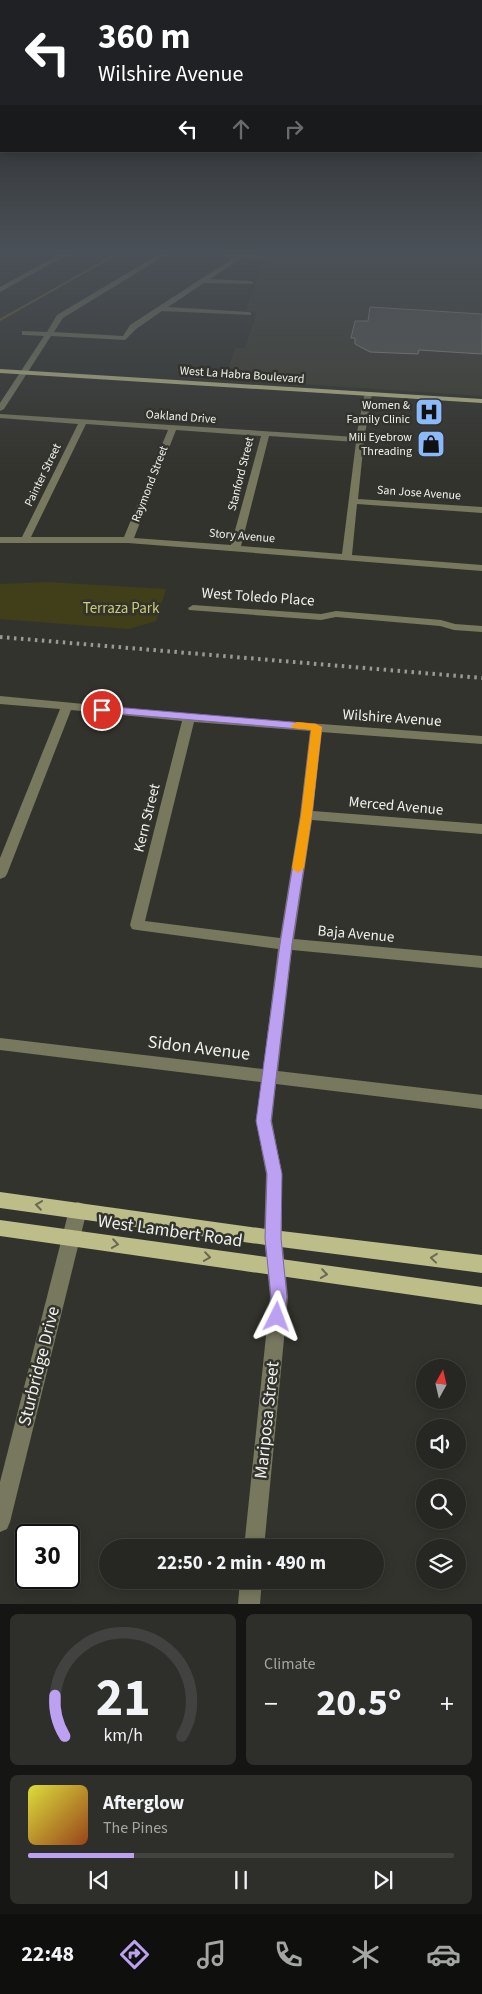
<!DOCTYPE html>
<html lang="en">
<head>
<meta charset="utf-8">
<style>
  body { margin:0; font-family:"Source Sans 3",sans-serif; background:#2e2e2a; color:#f1f3f6; height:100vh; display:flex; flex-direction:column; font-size:19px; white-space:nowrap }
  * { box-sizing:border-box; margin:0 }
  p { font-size:16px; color:#a4a5a5 }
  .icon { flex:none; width:28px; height:28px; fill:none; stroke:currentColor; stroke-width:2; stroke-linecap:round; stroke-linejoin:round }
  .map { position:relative; height:1604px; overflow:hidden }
  .panel { display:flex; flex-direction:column; gap:10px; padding:10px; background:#151513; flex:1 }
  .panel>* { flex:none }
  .banner { position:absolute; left:0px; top:0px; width:482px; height:152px; box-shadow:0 2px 12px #0003,0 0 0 1px #424340; background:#202124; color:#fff; overflow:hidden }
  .needle { width:32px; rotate:8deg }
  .controls { position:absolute; left:416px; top:1359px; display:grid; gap:10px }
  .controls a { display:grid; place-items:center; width:50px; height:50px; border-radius:50%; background:#262622; box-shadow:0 2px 12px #0003,0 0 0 1px #424340; font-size:25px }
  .speed { position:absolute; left:15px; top:1524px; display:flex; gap:10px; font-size:25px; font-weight:700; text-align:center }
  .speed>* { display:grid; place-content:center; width:65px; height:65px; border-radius:50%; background:#262622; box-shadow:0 2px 12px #0003,0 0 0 1px #424340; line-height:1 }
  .speed .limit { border:2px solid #111; border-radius:8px; background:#fff; color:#111 }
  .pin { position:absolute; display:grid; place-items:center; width:42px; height:42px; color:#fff; margin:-21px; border:2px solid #fff; border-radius:50%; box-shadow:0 1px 5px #0007 }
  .me { position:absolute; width:55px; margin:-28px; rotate:3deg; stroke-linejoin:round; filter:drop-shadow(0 0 4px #0008) }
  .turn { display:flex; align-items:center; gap:18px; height:105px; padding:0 15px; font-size:22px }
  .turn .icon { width:65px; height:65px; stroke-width:2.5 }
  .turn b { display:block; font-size:35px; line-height:42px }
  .lanes { display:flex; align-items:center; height:48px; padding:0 15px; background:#0003; justify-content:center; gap:25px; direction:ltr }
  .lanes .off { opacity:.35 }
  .big { font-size:38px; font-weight:700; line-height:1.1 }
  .panel .card { flex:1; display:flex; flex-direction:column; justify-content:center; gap:8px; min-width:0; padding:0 18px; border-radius:8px; background:#2e2e2a }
  .panel .dial { align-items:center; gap:0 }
  .dial svg { height:130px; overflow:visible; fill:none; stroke:#424340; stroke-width:7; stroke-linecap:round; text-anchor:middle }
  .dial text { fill:#f1f3f6; stroke:none }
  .song { display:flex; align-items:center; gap:15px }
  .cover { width:60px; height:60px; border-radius:8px; background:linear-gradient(135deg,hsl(60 70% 55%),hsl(20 70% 35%)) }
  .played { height:5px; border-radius:2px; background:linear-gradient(90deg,#bca0f2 25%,#424340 25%) }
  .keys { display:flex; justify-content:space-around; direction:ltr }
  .heat { display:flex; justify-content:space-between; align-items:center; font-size:28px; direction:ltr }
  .panel .tiles { flex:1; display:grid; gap:10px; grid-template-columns:1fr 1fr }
  .card:last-child { grid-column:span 2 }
  .trip { position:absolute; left:99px; top:1539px; width:285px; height:50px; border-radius:25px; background:#262622; box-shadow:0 2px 12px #0003,0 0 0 1px #424340; font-weight:700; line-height:50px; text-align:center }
  .tab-bar { display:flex; height:80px; justify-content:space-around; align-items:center; background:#0f0f0e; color:#a4a5a5 }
  .tab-bar .icon { width:35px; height:35px }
  .tab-bar .active { color:#bca0f2 }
  .tab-bar b { font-size:22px; color:#f1f3f6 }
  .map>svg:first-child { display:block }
  .built { fill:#3d3d31 }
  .green { fill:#403f1a }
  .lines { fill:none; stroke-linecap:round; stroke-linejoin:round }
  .stream { stroke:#6c6a2f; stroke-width:2 }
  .building { fill:#585852; stroke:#90918a }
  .minor { fill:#78785f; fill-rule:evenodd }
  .major { fill:#bdbd8a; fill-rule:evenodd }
  .rail { stroke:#9a9a95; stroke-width:4; stroke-dasharray:2.5 4.5; stroke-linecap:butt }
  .oneway { stroke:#6a6a52 }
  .route { fill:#bca0f2; stroke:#7a689d }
  .slow { fill:#f59e0b }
  .labels { text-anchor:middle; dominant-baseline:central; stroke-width:5; stroke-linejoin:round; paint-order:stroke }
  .far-street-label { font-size:12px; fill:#f0f0ec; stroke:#33332d }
  .far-poi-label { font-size:12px; fill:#f0f0ec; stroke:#33332d; text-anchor:end }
  .street-label { font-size:15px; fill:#f0f0ec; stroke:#33332d }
  .park-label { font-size:15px; fill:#cecc75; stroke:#33332d }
  .near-street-label { font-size:18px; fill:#f0f0ec; stroke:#33332d }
</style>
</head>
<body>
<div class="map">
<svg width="482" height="1604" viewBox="0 0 482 1604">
  <rect width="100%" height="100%" fill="#33332d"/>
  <polygon class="built" points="265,250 482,250 482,396 225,379 235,348 245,348 257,312 246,311"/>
  <polygon class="green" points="46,582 166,589 156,621 129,629 0,619 0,584"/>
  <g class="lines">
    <polyline class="stream" points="0,320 115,255 119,250"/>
  </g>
  <polygon class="building" points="370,307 482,314 482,354 419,350 418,354 370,352 355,344 355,338 351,338 355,321 368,321"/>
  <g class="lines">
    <g class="minor">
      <polygon points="68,250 76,250 0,292 0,287"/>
      <polygon points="166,250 174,250 63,318 54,332 123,336 130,325 235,257 206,250 220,250 266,257 263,259 242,258 210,279 251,281 253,282 253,284 204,283 168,307 249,312 251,313 251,315 162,311 136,329 125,340 51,336 4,409 0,411 0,403 44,336 25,335 22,335 22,331 47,332 57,315"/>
      <path d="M 365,392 L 372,394 L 364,440 L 358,499 L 482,507 L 482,513 L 357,504 L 352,555 L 482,565 L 482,571 L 128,543 L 0,543 L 0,537 L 22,537 L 78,424 L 0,418 L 0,414 L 356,437 ZM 86,424 L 168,430 L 124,537 L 31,537 ZM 176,430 L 261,436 L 231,545 L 134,538 ZM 269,436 L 356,442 L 342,554 L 241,546 Z"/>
      <polygon points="193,605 321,614 336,611 441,620 455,624 482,626 482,632 454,630 440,626 336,617 321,620 189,610 188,608"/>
      <path d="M 0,696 L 189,714 L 482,736 L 482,744 L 321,732 L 313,811 L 482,824 L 482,834 L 312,820 L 294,939 L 482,956 L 482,968 L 292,950 L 278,1071 L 482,1095 L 482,1109 L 276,1084 L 272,1121 L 282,1174 L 282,1238 L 288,1297 L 264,1548 L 244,1548 L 270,1297 L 264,1238 L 266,1174 L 256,1121 L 261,1082 L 0,1050 L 0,1038 L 263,1069 L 278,949 L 137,930 L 132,929 L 130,925 L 182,721 L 71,710 L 7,874 L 5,877 L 0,879 L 0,858 L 60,709 L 0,704 ZM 194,722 L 310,731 L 300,815 L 280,938 L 145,921 Z"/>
      <polygon points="78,1202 84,1204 87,1210 10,1522 7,1529 0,1532 0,1482 69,1210 72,1204"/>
      <polygon points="240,1580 262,1580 260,1604 238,1604"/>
    </g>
    <g class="major">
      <polygon points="0,369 482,399 482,403 0,373"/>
      <polygon points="0,1192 273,1230 482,1255 482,1273 273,1246 0,1208"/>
      <polygon points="0,1220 482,1287 482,1305 0,1236"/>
    </g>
    <polyline class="rail" points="0,637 482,678"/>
  </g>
  <defs><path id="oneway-chevron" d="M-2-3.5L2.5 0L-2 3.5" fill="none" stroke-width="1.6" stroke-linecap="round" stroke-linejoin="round" transform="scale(1.25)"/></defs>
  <g class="oneway">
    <use href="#oneway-chevron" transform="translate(39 1205) rotate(-172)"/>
    <use href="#oneway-chevron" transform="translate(115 1244) rotate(8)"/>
    <use href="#oneway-chevron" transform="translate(207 1257) rotate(8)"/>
    <use href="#oneway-chevron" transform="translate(434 1258) rotate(-174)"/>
    <use href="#oneway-chevron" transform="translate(324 1274) rotate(8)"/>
  </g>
  <linearGradient id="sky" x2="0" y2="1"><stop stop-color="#1c1c19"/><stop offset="0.53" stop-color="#4a5057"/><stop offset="1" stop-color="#4a5057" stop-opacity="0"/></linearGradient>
  <rect width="482" height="475" fill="url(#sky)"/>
  <polygon class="route" points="102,706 316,724 322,727 312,815 292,944 271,1121 282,1174 281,1238 287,1297 283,1322 277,1325 271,1322 269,1317 271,1297 265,1238 267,1174 256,1121 280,944 301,815 311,730 98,712 96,710 98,707"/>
  <polygon class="slow" points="297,722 316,724 322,727 312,815 304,868 298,873 292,868 301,815 311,730 293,728 291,726"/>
  <defs>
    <symbol id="hospital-square" viewBox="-11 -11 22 22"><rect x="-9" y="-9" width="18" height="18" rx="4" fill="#8bbafc" stroke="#33332d"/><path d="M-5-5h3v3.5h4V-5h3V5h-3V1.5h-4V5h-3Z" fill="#111"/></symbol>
    <symbol id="shop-square" viewBox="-11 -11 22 22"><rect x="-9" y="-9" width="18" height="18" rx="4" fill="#8bbafc" stroke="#33332d"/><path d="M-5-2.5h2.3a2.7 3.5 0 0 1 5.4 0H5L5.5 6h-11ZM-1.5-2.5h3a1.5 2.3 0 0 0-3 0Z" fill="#111"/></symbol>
  </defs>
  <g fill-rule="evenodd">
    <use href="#hospital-square" x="413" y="396" width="32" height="32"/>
    <use href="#shop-square" x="415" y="428" width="32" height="32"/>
  </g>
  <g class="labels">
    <g class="far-street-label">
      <text transform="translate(242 375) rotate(4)">West La Habra Boulevard</text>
      <text transform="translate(181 417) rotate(4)">Oakland Drive</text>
      <text transform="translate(241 474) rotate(-76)">Stanford Street</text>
      <text transform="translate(43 475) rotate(-64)">Painter Street</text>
      <text transform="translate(150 484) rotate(-69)">Raymond Street</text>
      <text transform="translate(419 493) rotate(4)">San Jose Avenue</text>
      <text transform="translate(242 536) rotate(5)">Story Avenue</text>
    </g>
    <g class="far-poi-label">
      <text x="410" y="405">Women &amp;<tspan x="410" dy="14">Family Clinic</tspan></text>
      <text x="412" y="437">Mili Eyebrow<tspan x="412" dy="14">Threading</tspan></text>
    </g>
    <g class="street-label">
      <text transform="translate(258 597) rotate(4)">West Toledo Place</text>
      <text transform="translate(392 718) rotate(4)">Wilshire Avenue</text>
      <text transform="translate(396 806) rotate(5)">Merced Avenue</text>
      <text transform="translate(147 818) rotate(-76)">Kern Street</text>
      <text transform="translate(356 934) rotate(5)">Baja Avenue</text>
    </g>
    <g class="park-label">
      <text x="121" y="608">Terraza Park</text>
    </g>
    <g class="near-street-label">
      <text transform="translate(199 1048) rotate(7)">Sidon Avenue</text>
      <text transform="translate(170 1231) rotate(8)">West Lambert Road</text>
      <text transform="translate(39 1366) rotate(-76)">Sturbridge Drive</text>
      <text transform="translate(267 1420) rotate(-84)">Mariposa Street</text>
    </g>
  </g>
</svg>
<div class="controls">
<a><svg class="needle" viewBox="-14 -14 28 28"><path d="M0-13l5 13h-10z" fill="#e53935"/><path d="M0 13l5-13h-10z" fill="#a4a5a5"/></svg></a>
<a><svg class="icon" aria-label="sound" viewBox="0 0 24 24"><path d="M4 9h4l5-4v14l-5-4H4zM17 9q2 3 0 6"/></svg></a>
<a><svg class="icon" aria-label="search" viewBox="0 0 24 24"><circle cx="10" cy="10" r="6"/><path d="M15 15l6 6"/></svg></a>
<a><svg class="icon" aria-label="layers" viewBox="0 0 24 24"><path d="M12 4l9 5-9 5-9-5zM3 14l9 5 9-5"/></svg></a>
</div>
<div class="speed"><div class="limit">30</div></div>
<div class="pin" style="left:102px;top:710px;background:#d93025"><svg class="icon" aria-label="arrive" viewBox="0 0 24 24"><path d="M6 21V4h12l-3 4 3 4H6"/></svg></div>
<svg class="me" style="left:277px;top:1317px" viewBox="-20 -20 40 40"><path d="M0-17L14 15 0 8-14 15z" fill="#bca0f2" stroke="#fff" stroke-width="4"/></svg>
<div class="trip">22:50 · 2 min · 490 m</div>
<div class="banner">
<div class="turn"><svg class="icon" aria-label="left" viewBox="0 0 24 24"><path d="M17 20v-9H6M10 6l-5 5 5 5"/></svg><div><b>360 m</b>Wilshire Avenue</div></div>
<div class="lanes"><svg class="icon" aria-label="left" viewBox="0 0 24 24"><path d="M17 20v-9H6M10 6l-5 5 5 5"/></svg><svg class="icon off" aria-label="ahead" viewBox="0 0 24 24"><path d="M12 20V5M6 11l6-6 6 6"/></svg><svg class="icon off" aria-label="right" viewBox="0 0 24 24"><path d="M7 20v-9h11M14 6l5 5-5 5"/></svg></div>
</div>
</div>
<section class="panel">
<div class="tiles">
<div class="card dial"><svg viewBox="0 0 100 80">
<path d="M14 69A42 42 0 1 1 86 69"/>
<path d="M14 69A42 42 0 0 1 8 44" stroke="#bca0f2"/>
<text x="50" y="56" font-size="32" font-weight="700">21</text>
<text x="50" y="72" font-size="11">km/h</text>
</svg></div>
<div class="card"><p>Climate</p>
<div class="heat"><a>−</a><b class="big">20.5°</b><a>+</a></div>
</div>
<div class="card">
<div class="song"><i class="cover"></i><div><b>Afterglow</b><p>The Pines</p></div></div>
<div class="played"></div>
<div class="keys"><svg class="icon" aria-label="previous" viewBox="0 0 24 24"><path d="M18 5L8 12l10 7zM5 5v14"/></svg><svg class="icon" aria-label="pause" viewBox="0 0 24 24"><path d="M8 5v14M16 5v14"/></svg><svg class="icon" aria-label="next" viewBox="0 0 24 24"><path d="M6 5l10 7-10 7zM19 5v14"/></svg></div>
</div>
</div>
</section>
<nav class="tab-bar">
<b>22:48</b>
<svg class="icon active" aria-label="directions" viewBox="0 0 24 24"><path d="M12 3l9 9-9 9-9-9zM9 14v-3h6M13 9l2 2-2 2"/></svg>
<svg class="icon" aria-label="music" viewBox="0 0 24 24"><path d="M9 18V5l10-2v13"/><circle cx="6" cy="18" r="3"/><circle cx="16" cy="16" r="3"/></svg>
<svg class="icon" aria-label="phone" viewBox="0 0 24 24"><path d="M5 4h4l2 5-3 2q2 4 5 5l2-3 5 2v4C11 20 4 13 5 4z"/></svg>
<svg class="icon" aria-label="climate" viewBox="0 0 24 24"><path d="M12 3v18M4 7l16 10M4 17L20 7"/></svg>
<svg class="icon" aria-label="car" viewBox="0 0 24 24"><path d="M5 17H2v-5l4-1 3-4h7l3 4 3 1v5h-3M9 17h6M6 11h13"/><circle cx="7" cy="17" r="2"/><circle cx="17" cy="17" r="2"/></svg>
</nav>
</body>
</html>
